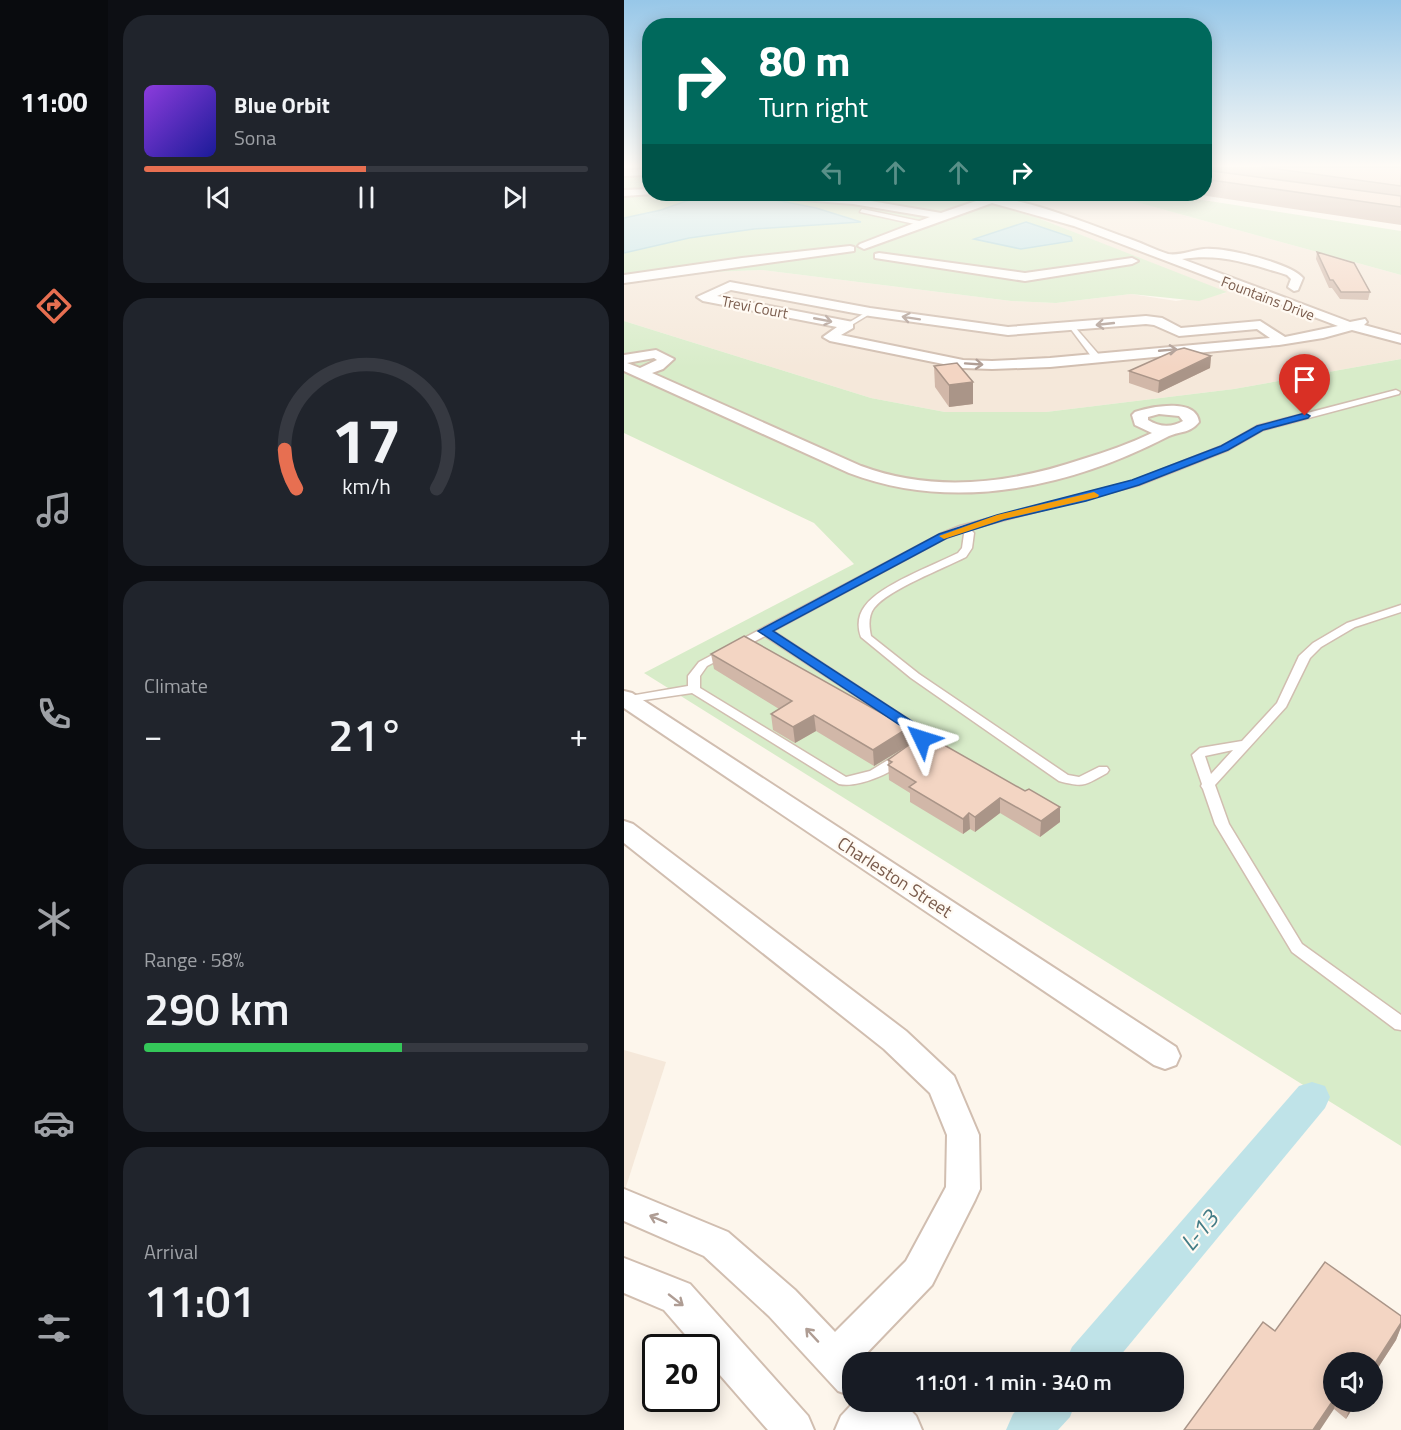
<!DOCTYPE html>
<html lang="en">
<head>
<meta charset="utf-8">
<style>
  body { margin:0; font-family:"Titillium Web",sans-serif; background:#20242c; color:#f1f3f6; height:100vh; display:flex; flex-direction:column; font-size:22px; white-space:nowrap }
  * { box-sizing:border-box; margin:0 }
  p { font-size:20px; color:#9ea1a6 }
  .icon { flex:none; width:33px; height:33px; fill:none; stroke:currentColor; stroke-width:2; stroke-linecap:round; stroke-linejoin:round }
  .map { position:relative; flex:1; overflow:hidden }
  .drawer { display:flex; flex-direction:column; gap:15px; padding:15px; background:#0d0f14; width:516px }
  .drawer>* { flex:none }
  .top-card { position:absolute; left:18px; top:18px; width:570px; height:183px; border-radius:24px; box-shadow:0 3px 15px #0003; background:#00695c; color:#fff; overflow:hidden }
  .fabs { position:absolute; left:699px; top:1352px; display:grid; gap:12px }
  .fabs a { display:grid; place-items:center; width:60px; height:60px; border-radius:50%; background:#171b24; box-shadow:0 3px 15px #0003; font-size:30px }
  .speed { position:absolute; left:18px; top:1334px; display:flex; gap:12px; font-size:30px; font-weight:700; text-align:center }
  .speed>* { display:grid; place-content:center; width:78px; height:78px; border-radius:50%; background:#171b24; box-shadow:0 3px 15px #0003; line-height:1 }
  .speed .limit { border:3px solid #111; border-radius:9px; background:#fff; color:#111 }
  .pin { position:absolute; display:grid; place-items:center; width:51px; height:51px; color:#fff; margin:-62px -26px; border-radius:50% 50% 50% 0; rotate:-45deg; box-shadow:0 0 6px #0007 }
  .pin .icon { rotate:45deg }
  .me { position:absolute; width:66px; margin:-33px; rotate:311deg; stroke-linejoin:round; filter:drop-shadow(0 0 4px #0008) }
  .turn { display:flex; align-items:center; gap:21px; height:126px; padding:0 18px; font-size:27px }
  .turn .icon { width:78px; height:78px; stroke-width:2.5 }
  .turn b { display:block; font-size:42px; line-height:51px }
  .lanes { display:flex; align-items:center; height:57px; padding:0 18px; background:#0003; justify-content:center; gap:30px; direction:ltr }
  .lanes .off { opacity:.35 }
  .big { font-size:45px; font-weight:600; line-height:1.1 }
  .drawer .widget { flex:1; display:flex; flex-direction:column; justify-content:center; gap:9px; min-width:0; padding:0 21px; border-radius:24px; background:#20242c }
  .drawer .dial { align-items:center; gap:0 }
  .dial svg { height:156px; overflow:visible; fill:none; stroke:#363941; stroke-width:7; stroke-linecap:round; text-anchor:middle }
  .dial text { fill:#f1f3f6; stroke:none }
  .song { display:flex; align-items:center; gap:18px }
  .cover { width:72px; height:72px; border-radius:9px; background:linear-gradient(135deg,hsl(270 70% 55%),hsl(240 70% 35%)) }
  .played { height:6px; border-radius:3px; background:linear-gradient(90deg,#e76f51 50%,#363941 50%) }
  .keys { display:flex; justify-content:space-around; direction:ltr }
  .heat { display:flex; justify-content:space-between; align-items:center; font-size:33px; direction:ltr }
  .charge { height:9px; border-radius:4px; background:linear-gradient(90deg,#34c759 58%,#363941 0) }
  .trip { position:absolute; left:218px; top:1352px; width:342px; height:60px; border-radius:24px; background:#171b24; box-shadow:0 3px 15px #0003; font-weight:600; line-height:60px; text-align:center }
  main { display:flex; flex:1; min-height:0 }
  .tabs { display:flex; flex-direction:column; width:108px; justify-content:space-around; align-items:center; background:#090b0e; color:#9ea1a6 }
  .tabs .icon { width:42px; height:42px }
  .tabs .on { color:#e76f51 }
  .tabs b { font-size:27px; color:#f1f3f6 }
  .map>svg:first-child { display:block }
  .residential { fill:#f5e8da }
  .green { fill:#d8ecc9 }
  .water { fill:#bfe3e8; stroke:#a5d3da; stroke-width:1.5 }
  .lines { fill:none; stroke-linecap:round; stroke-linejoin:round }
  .canal { fill:#bfe3e8; fill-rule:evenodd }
  .service-casing { stroke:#d1beb0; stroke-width:3 }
  .minor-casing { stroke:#d1beb0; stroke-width:4 }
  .service { fill:#fff; fill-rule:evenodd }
  .minor { fill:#fff; fill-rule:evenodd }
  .wall { fill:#d1b7a8 }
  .shaded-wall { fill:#aa9588 }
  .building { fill:#f3d5c3; stroke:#aa9588; stroke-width:1.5 }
  .oneway { stroke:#af9d94 }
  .route { fill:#1a73e8; stroke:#114b97; stroke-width:1.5 }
  .slow { fill:#f59e0b }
  .labels { text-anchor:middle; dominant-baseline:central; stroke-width:4.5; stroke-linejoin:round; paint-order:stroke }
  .far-street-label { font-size:15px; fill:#7a5c4d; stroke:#fffaf3 }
  .street-label { font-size:18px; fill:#7a5c4d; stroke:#fffaf3 }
  .near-water-label { font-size:24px; font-style:italic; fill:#437c86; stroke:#fffaf3 }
</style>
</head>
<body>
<main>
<nav class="tabs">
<b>11:00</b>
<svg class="icon on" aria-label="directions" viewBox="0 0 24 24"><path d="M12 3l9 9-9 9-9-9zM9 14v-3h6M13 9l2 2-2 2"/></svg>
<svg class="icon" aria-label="music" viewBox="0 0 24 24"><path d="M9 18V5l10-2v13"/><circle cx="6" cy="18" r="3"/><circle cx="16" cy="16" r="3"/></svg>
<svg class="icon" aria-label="phone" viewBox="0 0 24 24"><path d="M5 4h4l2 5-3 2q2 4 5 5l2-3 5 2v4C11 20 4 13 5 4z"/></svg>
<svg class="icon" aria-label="climate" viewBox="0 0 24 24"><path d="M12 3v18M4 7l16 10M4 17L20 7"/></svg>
<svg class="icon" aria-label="car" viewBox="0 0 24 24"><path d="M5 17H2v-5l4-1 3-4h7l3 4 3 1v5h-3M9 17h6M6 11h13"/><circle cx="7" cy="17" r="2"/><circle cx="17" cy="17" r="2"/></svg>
<svg class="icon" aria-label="filters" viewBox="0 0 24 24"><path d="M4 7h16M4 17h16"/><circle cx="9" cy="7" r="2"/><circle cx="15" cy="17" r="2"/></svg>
</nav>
<section class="drawer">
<div class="widget">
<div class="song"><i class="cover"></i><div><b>Blue Orbit</b><p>Sona</p></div></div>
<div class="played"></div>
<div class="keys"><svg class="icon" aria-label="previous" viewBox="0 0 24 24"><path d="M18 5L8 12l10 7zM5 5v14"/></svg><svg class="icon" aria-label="pause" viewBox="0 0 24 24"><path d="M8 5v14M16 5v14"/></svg><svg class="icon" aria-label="next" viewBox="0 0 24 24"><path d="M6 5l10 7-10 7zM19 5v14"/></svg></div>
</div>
<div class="widget dial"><svg viewBox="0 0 100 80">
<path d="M14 69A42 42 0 1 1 86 69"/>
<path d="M14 69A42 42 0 0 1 8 49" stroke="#e76f51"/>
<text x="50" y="56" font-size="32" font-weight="700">17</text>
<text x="50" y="72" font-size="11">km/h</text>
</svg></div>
<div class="widget"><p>Climate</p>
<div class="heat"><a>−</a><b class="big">21°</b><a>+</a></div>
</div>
<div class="widget"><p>Range · 58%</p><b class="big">290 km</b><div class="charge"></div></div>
<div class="widget"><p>Arrival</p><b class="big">11:01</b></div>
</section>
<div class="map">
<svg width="777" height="1430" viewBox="0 0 777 1430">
  <rect width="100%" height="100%" fill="#fdf6ec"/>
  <g class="residential">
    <polygon points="416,194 483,194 777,275 777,359 610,389 422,412 321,412 247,398 0,321 0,284 61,273 137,270 387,301 432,303 507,294 552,301 602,293 414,218 362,202"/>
    <polygon points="0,1050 42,1062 0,1193"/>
  </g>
  <g class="green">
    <polygon points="25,176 26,194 416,194 363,203 414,218 603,292 575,301 507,294 432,303 387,301 137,270 61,273 0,284 0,177"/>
    <polygon points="483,194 540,194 777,231 777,275"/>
    <polygon points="0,321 247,398 321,412 422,412 610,389 777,359 777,1146 20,673 230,564 190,523 0,433"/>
  </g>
  <g class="water">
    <polygon points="82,194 122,194 192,208 237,222 130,229 65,238 0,253 0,218 37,210"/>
    <polygon points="402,222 447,237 448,241 397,249 350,239"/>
  </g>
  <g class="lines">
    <g class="canal">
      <polygon points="688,1082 701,1086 706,1097 701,1108 491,1362 441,1362 448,1347 675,1086"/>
      <polygon points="401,1401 452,1401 446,1417 434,1430 382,1430 389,1414"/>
    </g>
    <defs>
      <g id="service">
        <polygon points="238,209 295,221 298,223 295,225 236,212"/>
        <polygon points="244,311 249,312 226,326 221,325"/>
        <polygon points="446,326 450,326 476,356 476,360 470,360 446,328"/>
        <path d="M 772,390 L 776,392 L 775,394 L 639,430 L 604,450 L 515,485 L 346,529 L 350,533 L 348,548 L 342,557 C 319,569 265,589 250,608 C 244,616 245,627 247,636 L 295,674 L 444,775 L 455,777 L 475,767 L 483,767 L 485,770 L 483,773 C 461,785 461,788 435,781 L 287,678 L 237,637 C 233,626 234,615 241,606 C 256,585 310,565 334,553 L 338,548 L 340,534 L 338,532 L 322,538 L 149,631 L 299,729 L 304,739 C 295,761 239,790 215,784 L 68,693 L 0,703 L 0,697 L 64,686 L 64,676 L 75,662 L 316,534 L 336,526 L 509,481 L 598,446 L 633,426 ZM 141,636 L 290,734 L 292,739 L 290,744 L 246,771 L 222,777 L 76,688 L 76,676 L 83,666 Z"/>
        <path d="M 777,605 L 777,612 L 731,627 L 697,647 L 686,658 L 662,707 L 591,785 L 605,824 L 678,944 L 777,1015 L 777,1030 L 771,1029 L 668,952 L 591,824 L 579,789 L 577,786 L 578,784 L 568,755 L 576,748 L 618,741 L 653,703 L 675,656 L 689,643 L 723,623 ZM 609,750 L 587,774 L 581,756 Z"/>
      </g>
      <g id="minor">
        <polygon points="26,169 26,175 0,176 0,170"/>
        <polygon points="26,189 26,194 29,194 0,196 0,190"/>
        <path d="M 135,194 L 229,198 L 317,213 L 355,200 L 338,194 C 395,194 453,220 506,239 C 518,243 531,250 544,254 C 555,256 569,250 580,249 C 600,247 667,263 679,278 L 674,290 L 670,291 L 664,287 L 667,279 L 663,275 C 626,264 597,253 558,259 L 726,322 L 741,319 L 743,322 L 740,325 L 777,335 L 777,343 L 728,330 L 699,338 L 655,345 L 426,367 L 368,369 L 339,368 L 206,341 L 199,337 L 213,327 L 79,301 L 73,297 L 106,282 L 246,308 L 384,327 L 522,316 L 538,318 L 557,328 L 636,321 L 661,337 L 714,326 L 450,226 L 368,203 L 240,249 L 234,246 L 236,244 L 306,217 L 229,204 L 140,197 ZM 107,290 L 246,316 L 384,335 L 522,324 L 530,325 L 555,336 L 633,329 L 646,338 L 426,358 L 368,361 L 339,360 L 217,335 L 229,328 L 229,322 L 93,296 Z"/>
        <polygon points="226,246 230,247 230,251 0,283 0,275 118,258"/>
        <polygon points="255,253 401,273 508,258 514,261 508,264 401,281 251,258 251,254"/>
        <path d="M 32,350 L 50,359 L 39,369 L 28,373 L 237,466 C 310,493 385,484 459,459 C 482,452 505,444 528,433 L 511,425 L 508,415 L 511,412 C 526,407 572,397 575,422 C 566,434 554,431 543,437 C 446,487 330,513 225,473 L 0,371 L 0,355 ZM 30,358 L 33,360 L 16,368 L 3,363 ZM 535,414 L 555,416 L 559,421 C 548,428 535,427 524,420 L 524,417 Z"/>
        <polygon points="0,691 8,693 552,1047 556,1056 552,1065 541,1069 530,1065 0,708"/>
        <polygon points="0,821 9,824 282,1031 330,1076 355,1135 356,1189 351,1200 308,1285 237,1359 240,1362 228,1362 228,1396 214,1391 145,1316 80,1256 0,1221 0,1189 104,1232 171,1290 211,1332 282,1261 322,1187 323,1135 306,1093 260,1049 0,843"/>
        <polygon points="0,1258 66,1284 184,1416 190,1430 144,1430 82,1359 82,1347 72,1347 40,1310 0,1293"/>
        <polygon points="278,1401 292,1416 298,1430 211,1430 217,1416 231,1401"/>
      </g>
    </defs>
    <use href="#service" class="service-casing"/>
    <use href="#minor" class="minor-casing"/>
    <use href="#service" class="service"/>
    <use href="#minor" class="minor"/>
  </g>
  <g class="wall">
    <polygon points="585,167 777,167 777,225 570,194 580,194 580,168 581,170 585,170"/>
    <polygon points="693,252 746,292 744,300 716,299 708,288 705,288 692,259"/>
    <polygon points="587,356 586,368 534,393 505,383 505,371"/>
    <polygon points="310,366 349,404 325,407 311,387"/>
    <polygon points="87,654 285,745 250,766 192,731 171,743 149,730 147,714 155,709 90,669"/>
    <polygon points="264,760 401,791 436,807 436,822 416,837 376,813 351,832 346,829 339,834 286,802 286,793 265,780"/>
    <polygon points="777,1316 777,1327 772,1340 748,1377 748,1362 710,1362 710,1401 733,1401 722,1419 710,1409 651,1331"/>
  </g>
  <g class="shaded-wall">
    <polygon points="587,356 586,368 534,393 535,381"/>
    <polygon points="349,382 349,404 325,407 325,385"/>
    <polygon points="190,715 192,731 171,743 169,727"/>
    <polygon points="284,728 285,745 250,766 249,750"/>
    <polygon points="376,798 376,813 351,832 351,817"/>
    <polygon points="436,807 436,822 416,837 417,821"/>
    <polygon points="345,813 346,829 339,834 339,819"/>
    <polygon points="777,1323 777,1327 772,1340 748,1377 748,1368"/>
    <polygon points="710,1399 710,1401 712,1401 710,1409 696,1430 689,1430"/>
    <polygon points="728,1401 733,1401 722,1419"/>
  </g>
  <g class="building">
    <polygon points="638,167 777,167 777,186"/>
    <polygon points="580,168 581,170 777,196 777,207 580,179"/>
    <polygon points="693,252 730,263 746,292 717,292 709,280 706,280"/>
    <polygon points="560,348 587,356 535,381 505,371 552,350"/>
    <polygon points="333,363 349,382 325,385 310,366"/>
    <polygon points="120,636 284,728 249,750 190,715 169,727 147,714 168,701 87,654"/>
    <polygon points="296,737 302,740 306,737 401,791 405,789 436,807 417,821 376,798 351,817 345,813 339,819 285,787 292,782 264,765 268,762 264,760"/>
    <polygon points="701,1262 777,1316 777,1323 748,1368 748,1362 710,1362 710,1399 689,1430 560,1430 639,1322 651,1331"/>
  </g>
  <defs><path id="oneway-shaft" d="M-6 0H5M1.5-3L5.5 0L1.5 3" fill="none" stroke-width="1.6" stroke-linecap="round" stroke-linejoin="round" transform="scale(1.5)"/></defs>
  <g class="oneway">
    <use href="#oneway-shaft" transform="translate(287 318) rotate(-171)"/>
    <use href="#oneway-shaft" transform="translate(199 320) rotate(11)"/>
    <use href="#oneway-shaft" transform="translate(481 324) rotate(174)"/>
    <use href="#oneway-shaft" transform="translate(544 350) rotate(-5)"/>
    <use href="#oneway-shaft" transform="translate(350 364) rotate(4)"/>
    <use href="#oneway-shaft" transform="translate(34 1219) rotate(-157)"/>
    <use href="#oneway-shaft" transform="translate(52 1300) rotate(38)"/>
    <use href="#oneway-shaft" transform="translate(188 1335) rotate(-133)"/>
  </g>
  <linearGradient id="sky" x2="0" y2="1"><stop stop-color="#97c7e8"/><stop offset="0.45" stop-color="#fefbf6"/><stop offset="1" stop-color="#fefbf6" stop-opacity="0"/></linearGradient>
  <rect width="777" height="368" fill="url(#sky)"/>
  <polygon class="route" points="681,413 686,416 684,418 639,430 604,450 515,485 462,501 380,520 323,538 149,631 300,729 305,739 303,742 293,742 289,734 134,631 315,534 373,515 508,480 597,446 633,426"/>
  <polygon class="slow" points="470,492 475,495 474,497 380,519 320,539 315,536 373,515"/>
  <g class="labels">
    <g class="far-street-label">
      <text transform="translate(644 298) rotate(21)">Fountains Drive</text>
      <text transform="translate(131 307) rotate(11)">Trevi Court</text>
    </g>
    <g class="street-label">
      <text transform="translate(271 877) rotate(33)">Charleston Street</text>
    </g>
    <g class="near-water-label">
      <text transform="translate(575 1230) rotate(-50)">L-13</text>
    </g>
  </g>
</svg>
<div class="fabs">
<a><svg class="icon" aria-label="sound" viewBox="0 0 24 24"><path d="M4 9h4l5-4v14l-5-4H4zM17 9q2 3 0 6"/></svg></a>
</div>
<div class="speed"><div class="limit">20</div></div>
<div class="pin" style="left:681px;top:416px;background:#d93025"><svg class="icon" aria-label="arrive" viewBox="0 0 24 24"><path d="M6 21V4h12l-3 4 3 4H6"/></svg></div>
<svg class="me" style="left:298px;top:739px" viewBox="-20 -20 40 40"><path d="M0-17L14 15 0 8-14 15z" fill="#1a73e8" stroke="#fff" stroke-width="4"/></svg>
<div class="trip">11:01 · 1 min · 340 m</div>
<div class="top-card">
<div class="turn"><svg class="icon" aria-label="right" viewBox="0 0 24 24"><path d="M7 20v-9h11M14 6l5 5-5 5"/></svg><div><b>80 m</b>Turn right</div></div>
<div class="lanes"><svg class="icon off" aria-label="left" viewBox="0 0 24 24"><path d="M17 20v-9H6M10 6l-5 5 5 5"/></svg><svg class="icon off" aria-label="ahead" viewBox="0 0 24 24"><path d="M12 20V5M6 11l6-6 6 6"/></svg><svg class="icon off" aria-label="ahead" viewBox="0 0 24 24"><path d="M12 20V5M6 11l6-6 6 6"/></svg><svg class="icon" aria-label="right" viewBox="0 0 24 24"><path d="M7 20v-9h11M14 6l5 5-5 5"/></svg></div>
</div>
</div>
</main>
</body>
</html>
